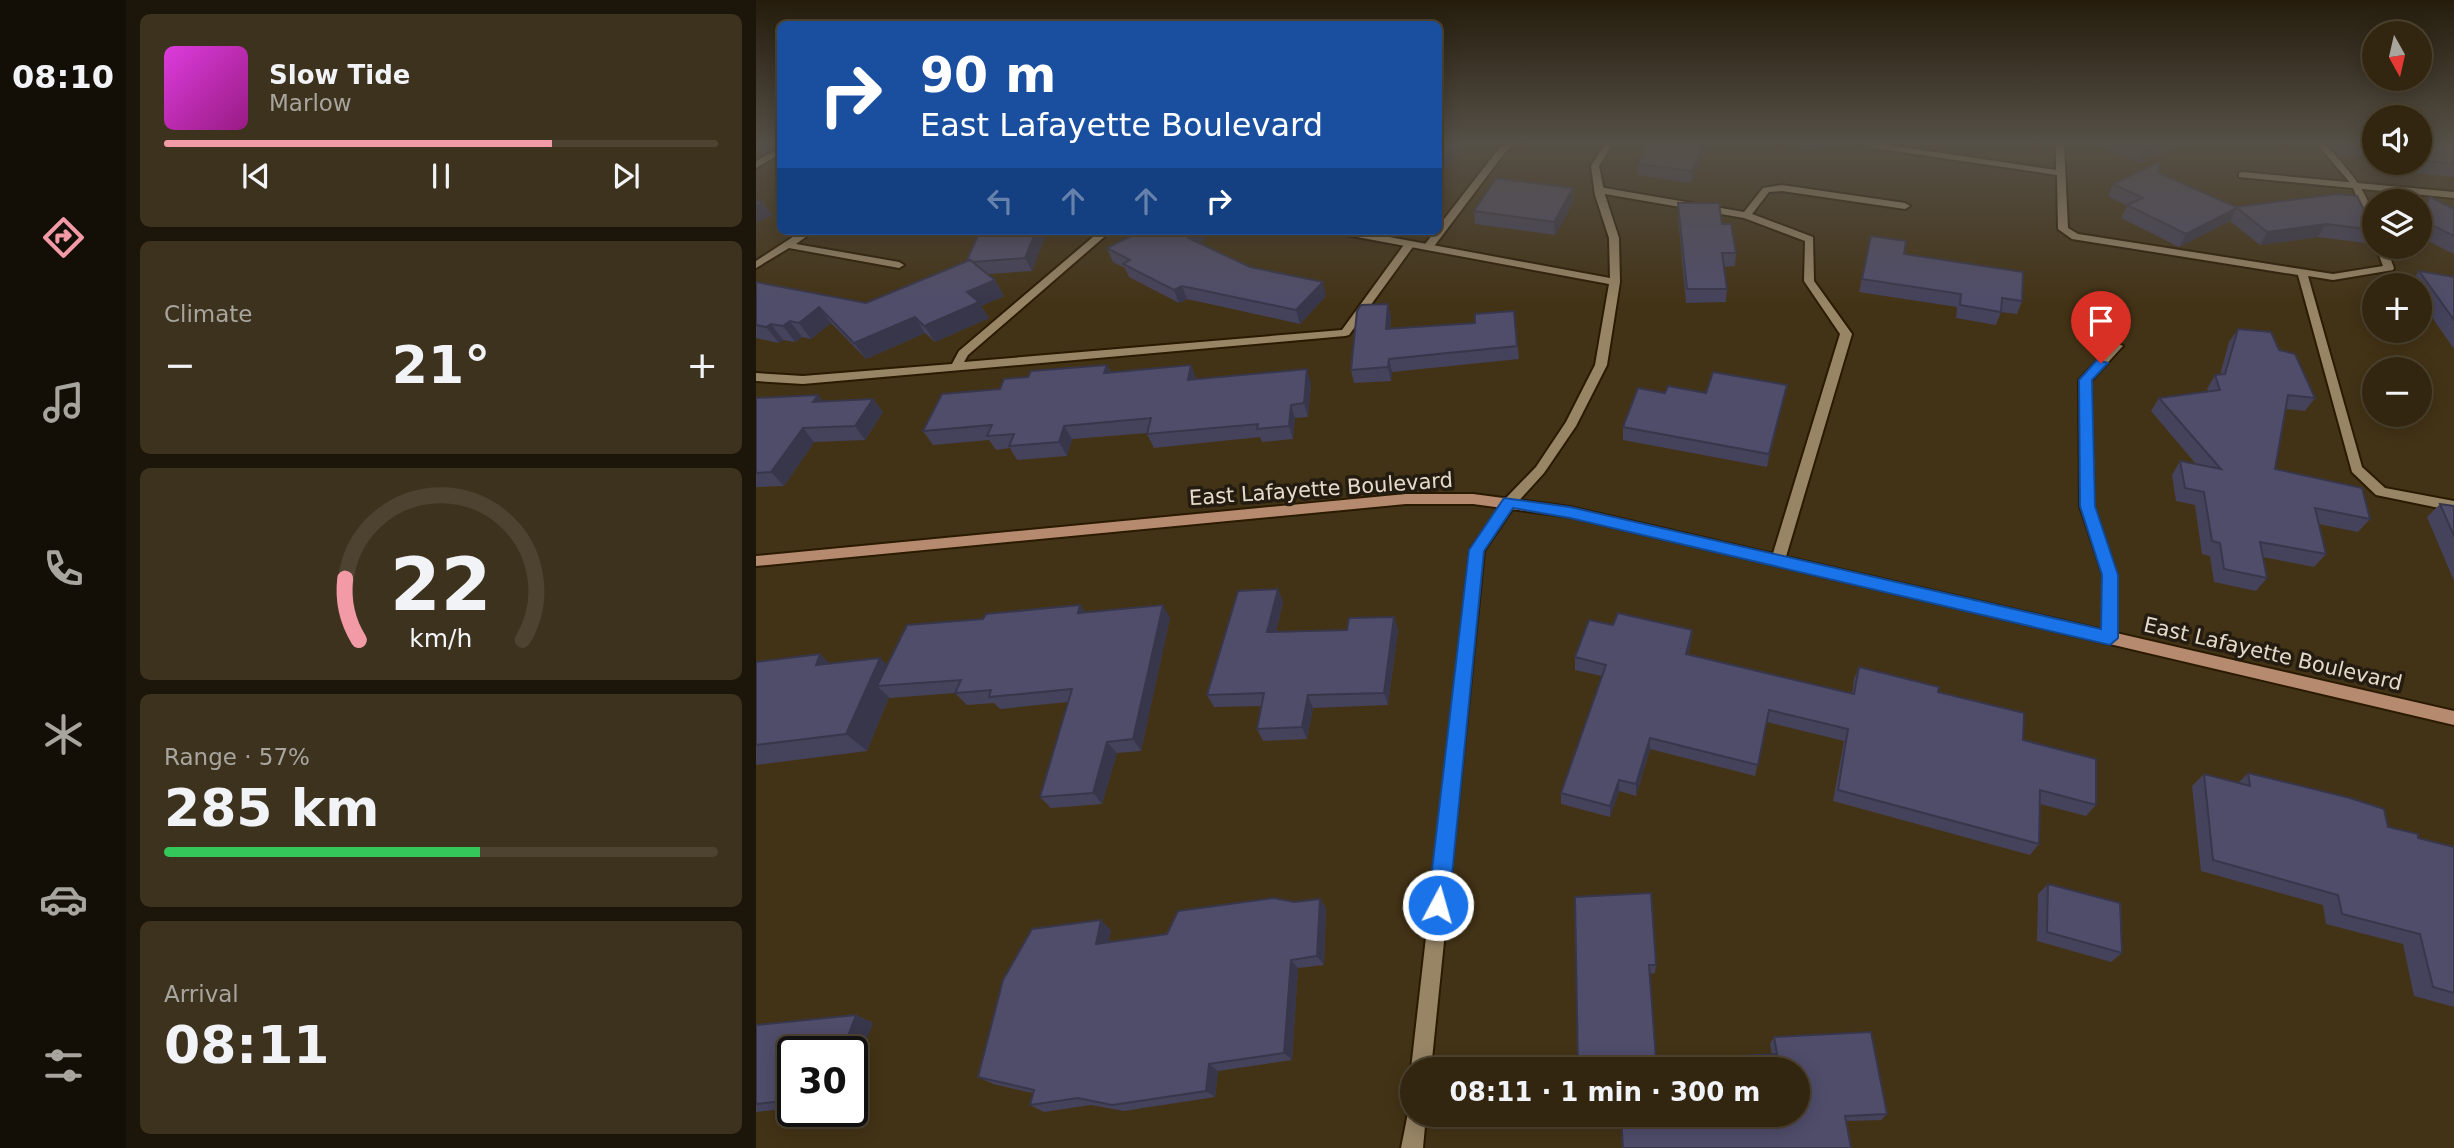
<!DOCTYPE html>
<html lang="en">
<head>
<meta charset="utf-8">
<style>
  body { margin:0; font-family:"DejaVu Sans",sans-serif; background:#3d321e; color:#f1f3f6; height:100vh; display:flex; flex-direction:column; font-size:26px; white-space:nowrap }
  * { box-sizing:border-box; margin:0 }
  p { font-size:23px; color:#a8a59f }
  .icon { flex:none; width:38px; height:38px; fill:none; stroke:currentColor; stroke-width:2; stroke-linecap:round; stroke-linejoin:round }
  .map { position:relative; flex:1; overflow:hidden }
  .panel { display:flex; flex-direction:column; gap:14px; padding:14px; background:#1c1509; width:630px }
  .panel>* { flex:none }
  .hud { position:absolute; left:21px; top:21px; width:665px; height:214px; border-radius:10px; box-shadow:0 4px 18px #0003,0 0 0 2px #4d4330; background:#1a4fa0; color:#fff; overflow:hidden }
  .needle { width:46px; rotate:172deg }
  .buttons { position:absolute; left:1606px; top:21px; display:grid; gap:14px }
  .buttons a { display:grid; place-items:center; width:70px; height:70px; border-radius:50%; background:#322610; box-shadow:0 4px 18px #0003,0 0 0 2px #4d4330; font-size:35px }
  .speed { position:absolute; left:21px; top:1036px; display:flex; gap:14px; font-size:35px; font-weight:700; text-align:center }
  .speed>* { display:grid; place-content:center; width:91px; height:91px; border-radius:50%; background:#322610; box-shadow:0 4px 18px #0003,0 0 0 2px #4d4330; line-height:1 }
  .speed .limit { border:4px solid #111; border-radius:10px; background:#fff; color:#111 }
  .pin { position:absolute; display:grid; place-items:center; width:60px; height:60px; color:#fff; margin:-72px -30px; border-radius:50% 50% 50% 0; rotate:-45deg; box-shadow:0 0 7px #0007 }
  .pin .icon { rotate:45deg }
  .me { position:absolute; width:77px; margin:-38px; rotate:6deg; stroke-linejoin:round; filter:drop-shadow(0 0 5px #0008) }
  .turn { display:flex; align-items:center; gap:24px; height:147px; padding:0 28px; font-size:32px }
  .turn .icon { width:91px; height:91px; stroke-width:2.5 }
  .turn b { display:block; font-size:49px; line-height:60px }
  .lanes { display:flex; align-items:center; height:66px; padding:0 28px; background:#0003; justify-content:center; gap:35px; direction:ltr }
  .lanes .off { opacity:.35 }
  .big { font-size:52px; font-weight:800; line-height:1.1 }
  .panel .widget { flex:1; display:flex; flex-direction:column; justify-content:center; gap:10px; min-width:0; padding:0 24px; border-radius:10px; background:#3d321e }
  .panel .dial { align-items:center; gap:0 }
  .dial svg { height:182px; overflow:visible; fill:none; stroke:#4d4330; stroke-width:7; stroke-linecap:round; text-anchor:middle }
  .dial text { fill:#f1f3f6; stroke:none }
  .song { display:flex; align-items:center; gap:21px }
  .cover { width:84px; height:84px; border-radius:10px; background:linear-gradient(135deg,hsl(300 70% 55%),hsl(310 70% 35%)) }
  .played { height:7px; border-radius:4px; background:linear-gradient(90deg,#f39aa7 70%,#4d4330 70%) }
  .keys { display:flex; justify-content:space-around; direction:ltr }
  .heat { display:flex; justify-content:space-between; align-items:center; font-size:38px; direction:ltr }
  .charge { height:10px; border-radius:5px; background:linear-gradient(90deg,#34c759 57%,#4d4330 0) }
  .trip { position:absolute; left:644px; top:1057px; width:410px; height:70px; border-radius:35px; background:#322610; box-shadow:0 4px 18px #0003,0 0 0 2px #4d4330; font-weight:800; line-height:70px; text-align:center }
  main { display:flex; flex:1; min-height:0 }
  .tab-bar { display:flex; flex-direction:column; width:126px; justify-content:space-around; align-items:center; background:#140f06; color:#a8a59f }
  .tab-bar .icon { width:49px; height:49px }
  .tab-bar .active { color:#f39aa7 }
  .tab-bar b { font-size:32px; color:#f1f3f6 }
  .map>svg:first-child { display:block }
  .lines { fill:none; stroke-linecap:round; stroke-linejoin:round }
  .lane-casing { stroke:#2a1a00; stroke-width:4 }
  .street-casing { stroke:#2a1a00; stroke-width:4 }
  .secondary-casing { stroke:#2a1a00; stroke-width:4 }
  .lane { fill:#988566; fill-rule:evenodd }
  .street { fill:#988566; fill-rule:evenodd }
  .secondary { fill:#b68a6e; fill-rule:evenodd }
  .wall { fill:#45425c }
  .shaded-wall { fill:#38364b }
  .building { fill:#504d6b; stroke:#38364b; stroke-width:2 }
  .route { fill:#1a73e8; stroke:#114b97; stroke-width:2 }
  .labels { text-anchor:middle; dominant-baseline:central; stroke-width:7; stroke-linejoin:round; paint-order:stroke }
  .street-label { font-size:21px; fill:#e6dbcb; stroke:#241c10 }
</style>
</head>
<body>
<main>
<nav class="tab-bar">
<b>08:10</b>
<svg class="icon active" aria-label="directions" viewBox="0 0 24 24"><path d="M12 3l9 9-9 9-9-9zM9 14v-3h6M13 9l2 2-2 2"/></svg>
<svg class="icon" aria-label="music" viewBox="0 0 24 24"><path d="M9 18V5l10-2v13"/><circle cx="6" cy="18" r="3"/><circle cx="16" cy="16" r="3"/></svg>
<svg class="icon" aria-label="phone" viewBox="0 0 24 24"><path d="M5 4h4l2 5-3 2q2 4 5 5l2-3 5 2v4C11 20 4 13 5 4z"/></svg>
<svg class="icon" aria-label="climate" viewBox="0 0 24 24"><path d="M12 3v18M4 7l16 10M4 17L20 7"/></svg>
<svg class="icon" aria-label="car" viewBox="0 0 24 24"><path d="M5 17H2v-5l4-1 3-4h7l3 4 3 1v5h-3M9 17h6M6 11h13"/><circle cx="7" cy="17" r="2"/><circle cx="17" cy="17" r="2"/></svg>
<svg class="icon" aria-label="filters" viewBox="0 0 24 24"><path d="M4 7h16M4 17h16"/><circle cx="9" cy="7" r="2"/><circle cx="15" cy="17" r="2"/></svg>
</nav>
<section class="panel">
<div class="widget">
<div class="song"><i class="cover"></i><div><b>Slow Tide</b><p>Marlow</p></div></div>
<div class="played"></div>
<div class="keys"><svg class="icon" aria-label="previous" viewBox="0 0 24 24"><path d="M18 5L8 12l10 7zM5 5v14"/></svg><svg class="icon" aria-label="pause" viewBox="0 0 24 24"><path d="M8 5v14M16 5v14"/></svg><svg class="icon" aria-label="next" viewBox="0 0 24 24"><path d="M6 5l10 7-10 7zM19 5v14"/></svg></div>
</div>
<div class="widget"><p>Climate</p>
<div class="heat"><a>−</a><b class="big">21°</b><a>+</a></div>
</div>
<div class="widget dial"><svg viewBox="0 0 100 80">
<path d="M14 69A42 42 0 1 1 86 69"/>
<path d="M14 69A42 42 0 0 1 8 42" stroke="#f39aa7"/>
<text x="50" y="56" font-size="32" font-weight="700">22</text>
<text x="50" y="72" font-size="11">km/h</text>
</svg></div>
<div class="widget"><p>Range · 57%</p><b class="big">285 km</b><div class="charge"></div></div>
<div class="widget"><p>Arrival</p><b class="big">08:11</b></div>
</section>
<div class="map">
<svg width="1698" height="1148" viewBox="0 0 1698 1148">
  <rect width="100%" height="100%" fill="#433316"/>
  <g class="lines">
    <defs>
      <g id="lane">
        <polygon points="751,144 760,144 750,151 676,249 668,249 667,247 679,231 682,231 682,227 744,147"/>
        <polygon points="1107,144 1125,144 1300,170 1300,144 1308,144 1312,228 1322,234 1577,274 1627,266 1620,247 1630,247 1638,268 1637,270 1577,280 1552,276 1606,467 1629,488 1698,501 1698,511 1620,495 1596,472 1542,275 1316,239 1302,229 1301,175 1111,147"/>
        <path d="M 1561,144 L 1569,144 C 1593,171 1619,196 1619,235 L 1614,232 L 1596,185 Z"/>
        <polygon points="24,148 24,154 0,168 0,161"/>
        <polygon points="1026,185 1149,203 1154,206 1149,209 1026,191 1013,192 996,214 1057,237 1058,281 1096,334 1029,560 1022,565 1015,560 1084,334 1048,281 1049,241 988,218 843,193 838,190 843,187 988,212 1007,188"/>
        <polygon points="344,231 355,231 212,355 208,362 586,330 650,242 659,244 593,335 589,336 47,384 0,381 0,373 47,376 196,364 203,351"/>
      </g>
      <g id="street">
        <polygon points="849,144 857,144 843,166 849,195 863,238 864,282 851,365 820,426 788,473 759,505 728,551 675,1069 656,1069 656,1072 655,1069 714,550 749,499 780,467 810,422 839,365 853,284 585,234 580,231 601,231 854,278 853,238 839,195 835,166"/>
        <polygon points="1486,172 1698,192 1698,198 1483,177 1483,173"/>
        <polygon points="46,231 58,231 40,244 143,262 148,265 143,268 33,248 0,268 0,261"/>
        <polygon points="1361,343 1367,346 1365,348 1335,381 1338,506 1361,575 1361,638 1359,642 1354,644 1349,642 1347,638 1347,575 1324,506 1323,380 1357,344"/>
        <polygon points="656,1106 656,1115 670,1115 667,1148 645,1148 653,1108"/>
      </g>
      <polygon id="secondary" points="650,494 717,494 814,507 1698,711 1698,725 814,517 717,504 650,504 0,566 0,556"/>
    </defs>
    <use href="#lane" class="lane-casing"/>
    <use href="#street" class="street-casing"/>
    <use href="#secondary" class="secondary-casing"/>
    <use href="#lane" class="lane"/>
    <use href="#street" class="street"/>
    <use href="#secondary" class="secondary"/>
  </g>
  <g class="wall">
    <polygon points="0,144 24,144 24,154 20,148 10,153 0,151"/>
    <polygon points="952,144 935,183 882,175 882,164"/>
    <polygon points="1340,144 1429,144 1382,163"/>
    <polygon points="1456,144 1490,144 1457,145"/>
    <polygon points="1572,144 1619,144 1619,154 1583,156"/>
    <polygon points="1664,144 1698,144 1698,177 1630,170 1626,163 1664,163"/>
    <polygon points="1403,173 1480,207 1618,230 1609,243 1562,237 1504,245 1474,221 1423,247 1365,218 1371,206 1352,196 1357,184"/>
    <polygon points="817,188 818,201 799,235 719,224 718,211"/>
    <polygon points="1674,197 1698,209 1698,254 1664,237 1664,212"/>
    <polygon points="922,203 966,224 980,253 979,266 968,267 971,289 970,302 930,303 922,216"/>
    <polygon points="224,231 291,231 276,271 232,274 239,280 248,296 225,306 233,318 179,342 169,333 110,359 75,323 55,339 46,337 39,342 27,340 23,343 0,338 0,282 110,303 210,262"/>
    <polygon points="385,231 456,231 444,243 494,267 570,296 544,324 431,299 423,303 373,277 369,268 357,262 351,248"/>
    <polygon points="1115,236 1148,254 1266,301 1261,314 1245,312 1240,325 1200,318 1201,307 1103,292"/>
    <polygon points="1663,271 1698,277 1698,349 1664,300 1664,285 1655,285 1654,284"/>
    <polygon points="632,304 635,317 634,328 719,323 758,311 763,359 636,372 635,381 598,383 595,370"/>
    <polygon points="1482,329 1523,350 1559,398 1549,411 1529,409 1519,469 1614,519 1602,532 1563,524 1570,554 1558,567 1507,557 1511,578 1500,591 1458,582 1454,556 1446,554 1439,505 1420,501 1416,475 1424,461 1440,464 1395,411 1403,398 1452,391 1451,389 1459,375 1464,375 1473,342"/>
    <polygon points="351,365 355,372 435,365 440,379 555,383 552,417 539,418 537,439 506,442 504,437 398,448 391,434 392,433 316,439 311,456 261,460 254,448 240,450 233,440 177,445 167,431 244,389 272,377"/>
    <polygon points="1031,385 1011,467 867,440 867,427 950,393"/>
    <polygon points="62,395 67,401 117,399 127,412 109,440 58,442 28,486 0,487 0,398"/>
    <polygon points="1684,504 1698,506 1698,581 1671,517"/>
    <polygon points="522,589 527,602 520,632 591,630 638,617 642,630 632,705 557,708 551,739 507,741 501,729 506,706 458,707 451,695"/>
    <polygon points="324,605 329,612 414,618 385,751 361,753 346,804 295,808 284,797 312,702 244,709 238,703 211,705 199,693 134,698 133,697 111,751 0,765 0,662 64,654 74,664 131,665 227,619"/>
    <polygon points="857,625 936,630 935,643 932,655 1096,694 1098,679 1103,667 1182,692 1267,740 1340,805 1330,816 1284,804 1283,844 1274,855 1077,801 1088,741 1011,722 999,776 894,749 880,796 863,791 854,817 805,804 805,793 846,676 819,670 819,657"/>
    <polygon points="1492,773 1662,838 1698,847 1698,1007 1658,996 1647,944 1570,924 1567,905 1445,871 1436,786 1448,774 1482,783"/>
    <polygon points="1292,884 1366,953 1355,962 1281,941 1282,894"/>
    <polygon points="895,893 900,965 899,973 894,974 900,1060 1016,1055 1014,1044 1018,1037 1131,1114 1125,1120 1090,1121 1095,1148 866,1148 864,1115 1041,1115 822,1069"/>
    <polygon points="564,899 570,908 568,965 542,968 536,1060 462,1071 459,1097 368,1111 335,1105 288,1112 274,1105 277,1093 237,1084 222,1077 355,930 353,942 411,934 538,902"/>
    <polygon points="100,1015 117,1023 37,1052 37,1108 0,1112 0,1025"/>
  </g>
  <g class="shaded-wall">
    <polygon points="3,144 17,144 20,148 10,153"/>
    <polygon points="698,144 709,144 682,179 682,164"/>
    <polygon points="948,144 952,144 935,183 936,171"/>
    <polygon points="1043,144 1086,144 1042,151"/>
    <polygon points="1405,144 1429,144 1382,163 1387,151"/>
    <polygon points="817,188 818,201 799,235 798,222"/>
    <polygon points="7,202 17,215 0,223 0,206"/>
    <polygon points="1481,208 1474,221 1423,247 1430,234"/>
    <polygon points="1570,224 1562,237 1504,245 1511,232"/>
    <polygon points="280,231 291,231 276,271 269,258"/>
    <polygon points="439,231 456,231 437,251 432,238"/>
    <polygon points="239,280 248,296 225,306 233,318 179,342 168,326 211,292"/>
    <polygon points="567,282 570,296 544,324 540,310"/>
    <polygon points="426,286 431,299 423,303 418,290"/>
    <polygon points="632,304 635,317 633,342 630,329"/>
    <polygon points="63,307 75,323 55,339 43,323"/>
    <polygon points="159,317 169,333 110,359 98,343"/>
    <polygon points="34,321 46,337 39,342 27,326"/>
    <polygon points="15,324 27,340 23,343 10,327"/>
    <polygon points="633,359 636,372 635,381 632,367"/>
    <polygon points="351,365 358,378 348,373"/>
    <polygon points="435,365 440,378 437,393 432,380"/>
    <polygon points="551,369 555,383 552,417 548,403"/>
    <polygon points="1031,385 1028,398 1011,467 1013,454"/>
    <polygon points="62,395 73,408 57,402"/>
    <polygon points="117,399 127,412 109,440 99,426"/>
    <polygon points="535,405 539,418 537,439 533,426"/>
    <polygon points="308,426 316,439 311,456 303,442"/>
    <polygon points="47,428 58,442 28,486 15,472"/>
    <polygon points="522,589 527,602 517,645 511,632"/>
    <polygon points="324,605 333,618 322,613"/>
    <polygon points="407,605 414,618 385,751 377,739"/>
    <polygon points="638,617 642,630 632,705 628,693"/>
    <polygon points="936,630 935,643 928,667 930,654"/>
    <polygon points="64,654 84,673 60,665"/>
    <polygon points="124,658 143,676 121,686 133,697 111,751 90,734"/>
    <polygon points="552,695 557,708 551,739 546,727"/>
    <polygon points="894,738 894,749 880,796 880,784"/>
    <polygon points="351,742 361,753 346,804 337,793"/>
    <polygon points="863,780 863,791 854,817 854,806"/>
    <polygon points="564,899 570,908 568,965 561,956"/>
    <polygon points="345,920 355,930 351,953 340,944"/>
    <polygon points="535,960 542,968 536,1060 528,1053"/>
    <polygon points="100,1015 117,1023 96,1079 96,1052 86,1052"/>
    <polygon points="453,1064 462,1071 459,1097 450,1091"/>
  </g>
  <g class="building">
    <polygon points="682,144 698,144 682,164"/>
    <polygon points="893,144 948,144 936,171 882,164"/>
    <polygon points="1372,144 1405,144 1387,151"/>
    <polygon points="1664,144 1698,144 1698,164 1664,160"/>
    <polygon points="1403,162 1403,173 1480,207 1581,194 1601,196 1618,230 1570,224 1511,232 1481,208 1430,234 1371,205 1387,198 1357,184"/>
    <polygon points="740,178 817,188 798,222 718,211"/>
    <polygon points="1674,197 1698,209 1698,236 1664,219"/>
    <polygon points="0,200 7,202 0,206"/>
    <polygon points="922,203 963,203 966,224 975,224 980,253 966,253 971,289 931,289"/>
    <polygon points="224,231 280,231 269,258 217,262 214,260 210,262"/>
    <polygon points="385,231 439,231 432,238 494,267 567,282 540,310 426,286 418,290 367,264 374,260 351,248"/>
    <polygon points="1115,236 1150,241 1148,254 1267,272 1266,301 1246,298 1245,312 1204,305 1205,294 1106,279"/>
    <polygon points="214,260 239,280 211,292 223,302 168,326 159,317 98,343 63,307 43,323 34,321 27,326 15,324 10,327 0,325 0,282 110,303"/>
    <polygon points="1663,271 1698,277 1698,320"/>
    <polygon points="632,304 630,329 719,323 719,314 758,311 761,346 633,359 632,367 595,370 601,311 605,305"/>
    <polygon points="1482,329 1515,332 1523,350 1539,354 1559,398 1532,395 1519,469 1606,488 1614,519 1559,508 1570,554 1504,542 1511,578 1468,569 1464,543 1456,541 1448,492 1429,488 1424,461 1465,469 1403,398 1464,390 1459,375 1469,374"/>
    <polygon points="351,365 348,373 435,365 432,380 551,369 548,403 535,405 533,426 501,429 502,424 391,434 395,418 308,426 303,442 253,446 258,434 231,436 236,425 167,431 186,394 244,389 248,379 272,377 275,371"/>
    <polygon points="957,372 1031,385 1013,454 867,427 882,388 909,393 912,386 950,393"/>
    <polygon points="62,395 57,402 117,399 99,426 47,428 15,472 0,473 0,398"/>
    <polygon points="1684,504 1698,506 1698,536"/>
    <polygon points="522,589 511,632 591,630 593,618 638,617 628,693 552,695 546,727 501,729 508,693 451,695 482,591"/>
    <polygon points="324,605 322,613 407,605 377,739 351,742 337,793 284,797 316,689 233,697 235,690 199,693 205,680 121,686 151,625 227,619 230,614"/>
    <polygon points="862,613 936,630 930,654 1098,694 1103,667 1183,687 1182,692 1268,713 1267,740 1340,759 1340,805 1284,790 1283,844 1082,790 1092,729 1013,710 1002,765 894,738 880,784 863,780 854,806 805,793 850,665 819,657 833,620 857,625"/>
    <polygon points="64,654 60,665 124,658 90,734 0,745 0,662"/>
    <polygon points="1492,773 1594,798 1628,809 1632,827 1662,834 1662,838 1698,847 1698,993 1677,987 1664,934 1586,914 1582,895 1457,860 1448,774 1494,786"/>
    <polygon points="1292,884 1364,903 1366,953 1291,932"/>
    <polygon points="895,893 900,965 893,965 900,1060 1021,1054 1018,1037 1115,1032 1131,1114 1089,1116 1095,1148 867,1148 865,1115 1041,1115 1041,1069 822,1069 819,897"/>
    <polygon points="518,898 538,902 564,899 561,956 535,960 528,1053 453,1064 450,1091 356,1105 322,1098 274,1105 278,1090 222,1077 247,980 276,929 345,920 340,944 411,934 422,911"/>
    <polygon points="100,1015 86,1052 37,1052 37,1100 0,1104 0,1025"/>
  </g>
  <linearGradient id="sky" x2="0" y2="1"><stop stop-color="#251c0c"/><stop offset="0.47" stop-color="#555047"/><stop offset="1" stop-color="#555047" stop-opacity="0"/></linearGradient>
  <rect width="1698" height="304" fill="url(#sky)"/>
  <polygon class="route" points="1341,360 1352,363 1336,380 1339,506 1362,575 1362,638 1354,645 814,518 757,508 728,551 693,905 690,913 682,916 675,913 672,905 713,550 748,498 814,507 1345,629 1346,575 1324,506 1323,380"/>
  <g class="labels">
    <g class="street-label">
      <text transform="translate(565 489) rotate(-4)">East Lafayette Boulevard</text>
      <text transform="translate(1517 654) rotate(13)">East Lafayette Boulevard</text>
    </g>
  </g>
</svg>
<div class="buttons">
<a><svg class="needle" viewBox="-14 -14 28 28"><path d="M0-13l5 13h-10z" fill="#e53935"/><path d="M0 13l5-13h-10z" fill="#a8a59f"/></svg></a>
<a><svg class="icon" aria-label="sound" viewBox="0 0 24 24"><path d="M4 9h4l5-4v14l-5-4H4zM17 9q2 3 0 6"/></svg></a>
<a><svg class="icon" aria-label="layers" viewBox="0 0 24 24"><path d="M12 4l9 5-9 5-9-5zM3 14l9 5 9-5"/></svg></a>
<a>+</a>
<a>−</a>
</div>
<div class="speed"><div class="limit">30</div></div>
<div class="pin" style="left:1345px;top:363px;background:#d93025"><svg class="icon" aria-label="arrive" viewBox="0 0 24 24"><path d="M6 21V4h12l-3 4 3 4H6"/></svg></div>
<svg class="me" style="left:682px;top:905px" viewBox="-20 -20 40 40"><circle r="17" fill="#1a73e8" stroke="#fff" stroke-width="3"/><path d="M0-11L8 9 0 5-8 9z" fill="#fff"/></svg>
<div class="trip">08:11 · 1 min · 300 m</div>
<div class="hud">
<div class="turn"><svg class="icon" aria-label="right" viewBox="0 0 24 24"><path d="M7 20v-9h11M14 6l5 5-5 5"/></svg><div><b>90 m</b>East Lafayette Boulevard</div></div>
<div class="lanes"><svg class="icon off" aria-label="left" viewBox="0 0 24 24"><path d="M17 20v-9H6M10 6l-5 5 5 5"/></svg><svg class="icon off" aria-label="ahead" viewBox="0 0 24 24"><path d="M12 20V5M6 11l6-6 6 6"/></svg><svg class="icon off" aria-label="ahead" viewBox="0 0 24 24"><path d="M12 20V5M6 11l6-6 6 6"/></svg><svg class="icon" aria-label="right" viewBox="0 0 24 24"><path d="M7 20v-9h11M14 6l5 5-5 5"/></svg></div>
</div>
</div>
</main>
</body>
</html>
